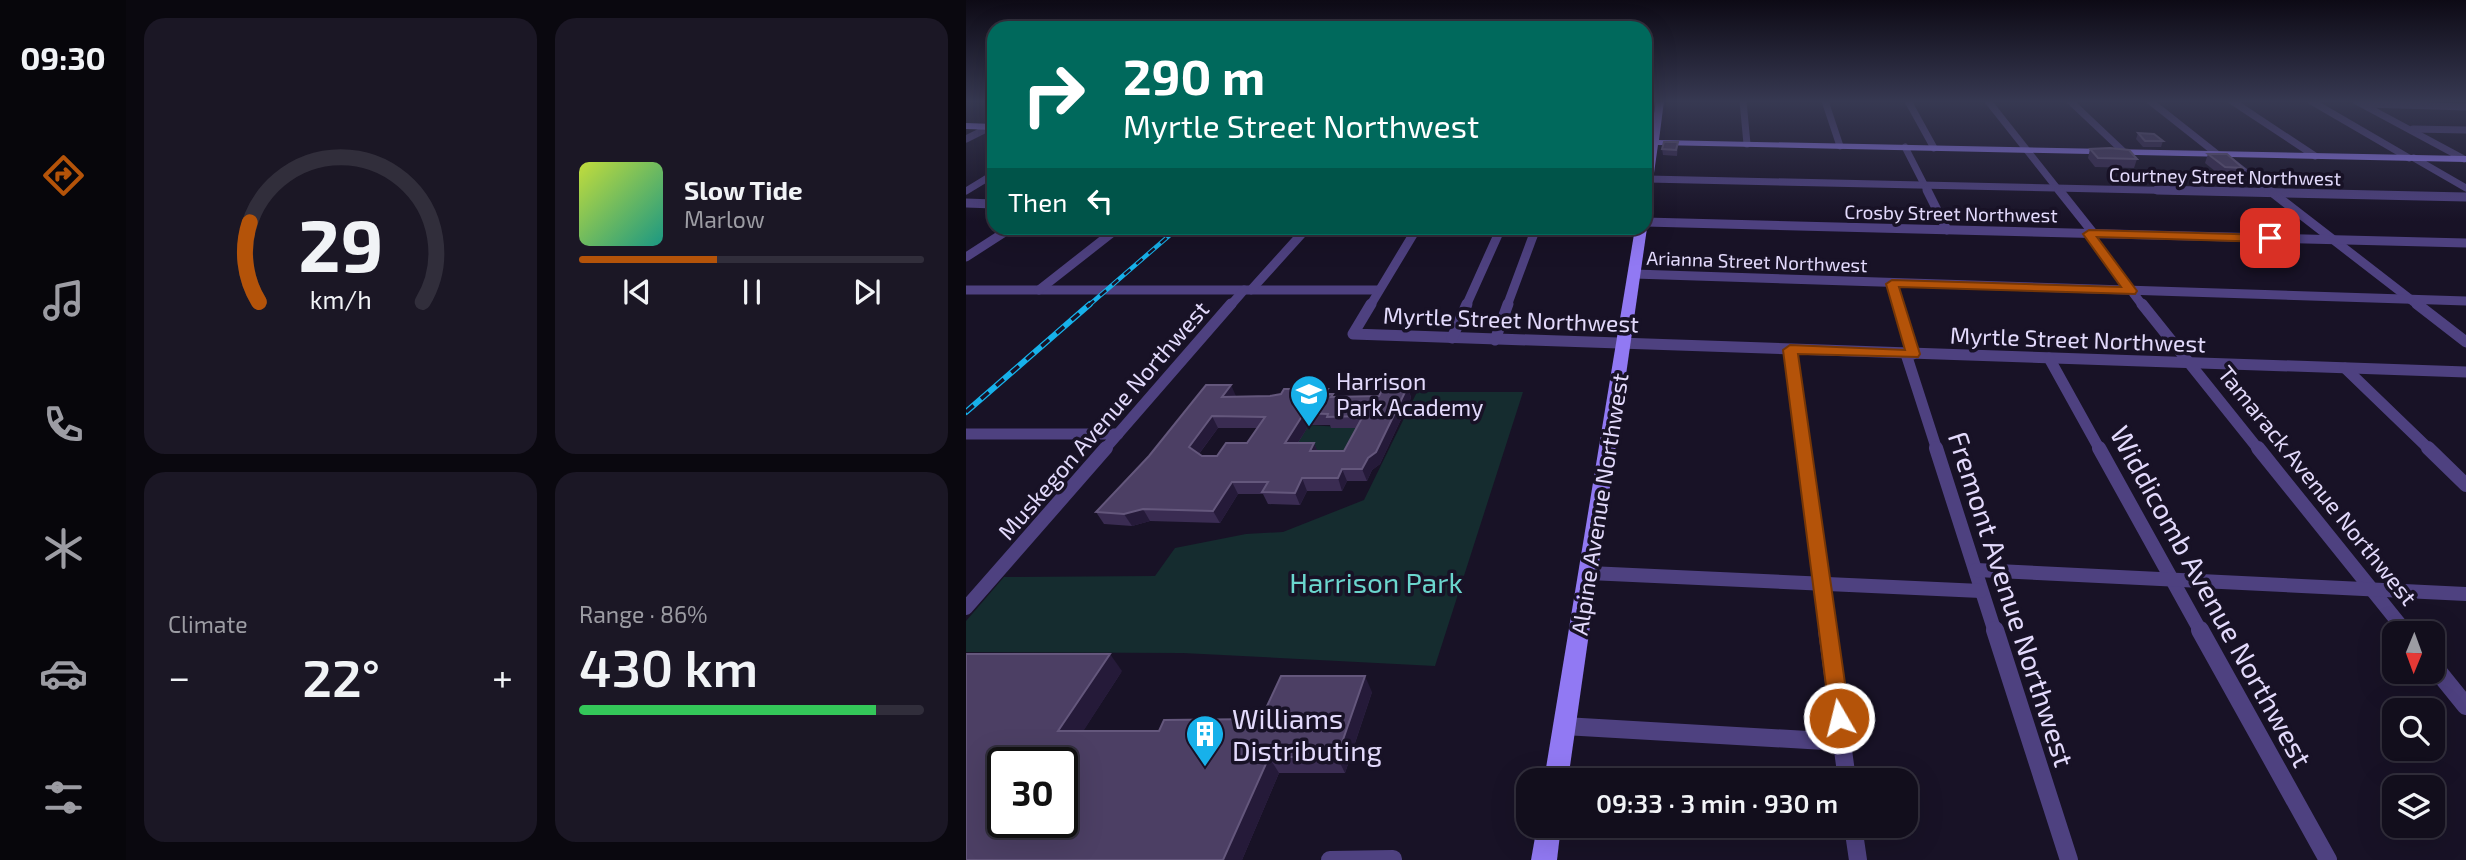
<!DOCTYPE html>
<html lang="en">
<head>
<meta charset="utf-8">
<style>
  body { margin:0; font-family:"Exo 2",sans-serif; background:#1b1725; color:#f1f3f6; height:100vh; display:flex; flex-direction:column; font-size:26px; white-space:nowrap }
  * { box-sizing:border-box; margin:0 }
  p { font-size:23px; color:#9c9ca3 }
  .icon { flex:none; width:38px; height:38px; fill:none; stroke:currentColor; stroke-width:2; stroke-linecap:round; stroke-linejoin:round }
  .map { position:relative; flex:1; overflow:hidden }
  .side { display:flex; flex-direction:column; gap:18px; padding:18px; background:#0a080f; width:840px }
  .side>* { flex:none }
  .top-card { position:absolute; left:21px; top:21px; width:665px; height:214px; border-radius:21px; box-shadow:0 7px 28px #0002,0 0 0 2px #312e3b; background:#00695c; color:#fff; overflow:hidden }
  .needle { width:46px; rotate:181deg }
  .tools { position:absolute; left:1416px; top:621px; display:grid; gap:14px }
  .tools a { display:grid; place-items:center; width:63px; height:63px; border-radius:14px; background:#120e1c; box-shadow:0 7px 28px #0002,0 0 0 2px #312e3b; font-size:35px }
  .speed { position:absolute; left:21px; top:747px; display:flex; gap:14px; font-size:35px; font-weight:700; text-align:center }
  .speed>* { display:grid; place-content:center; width:91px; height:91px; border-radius:50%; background:#120e1c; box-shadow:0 7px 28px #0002,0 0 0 2px #312e3b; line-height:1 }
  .speed .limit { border:4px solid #111; border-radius:10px; background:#fff; color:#111 }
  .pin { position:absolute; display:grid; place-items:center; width:60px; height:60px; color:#fff; margin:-30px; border-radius:14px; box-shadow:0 4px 10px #0006 }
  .me { position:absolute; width:77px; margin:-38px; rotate:352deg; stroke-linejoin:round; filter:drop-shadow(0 0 5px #0008) }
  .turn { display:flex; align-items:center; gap:24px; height:147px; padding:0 21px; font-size:32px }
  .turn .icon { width:91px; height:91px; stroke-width:2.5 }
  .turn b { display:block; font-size:49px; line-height:60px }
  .then { display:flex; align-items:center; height:66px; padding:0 21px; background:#0003; gap:14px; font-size:26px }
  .big { font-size:52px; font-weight:600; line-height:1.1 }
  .side .card { flex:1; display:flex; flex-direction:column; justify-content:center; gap:10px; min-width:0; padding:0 24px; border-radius:21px; background:#1b1725 }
  .side .dial { align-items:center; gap:0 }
  .dial svg { height:182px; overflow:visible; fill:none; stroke:#312e3b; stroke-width:7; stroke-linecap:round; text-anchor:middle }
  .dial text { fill:#f1f3f6; stroke:none }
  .song { display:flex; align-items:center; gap:21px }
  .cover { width:84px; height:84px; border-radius:10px; background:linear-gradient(135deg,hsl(70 70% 55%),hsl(170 70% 35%)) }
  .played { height:7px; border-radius:4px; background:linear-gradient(90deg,#b45309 40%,#312e3b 40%) }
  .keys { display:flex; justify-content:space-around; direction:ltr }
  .heat { display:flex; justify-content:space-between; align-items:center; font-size:38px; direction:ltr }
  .charge { height:10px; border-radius:5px; background:linear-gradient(90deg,#34c759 86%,#312e3b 0) }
  .side .tiles { flex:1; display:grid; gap:18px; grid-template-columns:repeat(2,1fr) }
  .trip { position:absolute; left:550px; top:768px; width:402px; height:70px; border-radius:21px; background:#120e1c; box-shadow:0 7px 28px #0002,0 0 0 2px #312e3b; font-weight:600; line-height:70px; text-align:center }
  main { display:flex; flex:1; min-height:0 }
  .tabs { display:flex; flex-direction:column; width:126px; justify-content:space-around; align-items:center; background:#07060b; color:#9c9ca3 }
  .tabs .icon { width:49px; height:49px }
  .tabs .active { color:#b45309 }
  .tabs b { font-size:32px; color:#f1f3f6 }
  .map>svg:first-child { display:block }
  .green { fill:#152c2f }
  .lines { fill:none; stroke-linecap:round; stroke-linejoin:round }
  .street-far4 { stroke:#4e4180; stroke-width:7 }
  .street-far3 { stroke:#4e4180; stroke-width:9 }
  .street-far2 { stroke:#4e4180; stroke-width:11 }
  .street-far1 { stroke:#4e4180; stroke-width:14 }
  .street { stroke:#4e4180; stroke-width:18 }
  .secondary { fill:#9179f3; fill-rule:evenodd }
  .rail-far1-casing { stroke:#17b1ea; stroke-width:4.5 }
  .rail-casing { stroke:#17b1ea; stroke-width:6 }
  .rail-far1 { stroke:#181226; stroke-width:2.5; stroke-dasharray:8; stroke-linecap:butt }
  .rail { stroke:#181226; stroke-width:3.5; stroke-dasharray:10; stroke-linecap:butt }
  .wall { fill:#3a2c52; fill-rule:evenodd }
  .shaded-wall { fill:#251a39 }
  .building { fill:#4c3f64; stroke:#64577c; stroke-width:2; fill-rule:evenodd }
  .route { fill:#b45309; stroke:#753606; stroke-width:2 }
  .labels { text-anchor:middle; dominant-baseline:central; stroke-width:7; stroke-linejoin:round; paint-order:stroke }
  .far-street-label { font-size:19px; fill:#e3dafc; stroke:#181226 }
  .street-label { font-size:23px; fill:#e3dafc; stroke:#181226 }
  .poi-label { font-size:23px; fill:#e3dafc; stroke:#181226; text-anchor:start }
  .near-park-label { font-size:28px; fill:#6bd6ce; stroke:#181226 }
  .near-street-label { font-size:28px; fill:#e3dafc; stroke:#181226 }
  .near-poi-label { font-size:28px; fill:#e3dafc; stroke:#181226; text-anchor:start }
</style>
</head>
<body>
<main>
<nav class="tabs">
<b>09:30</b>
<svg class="icon active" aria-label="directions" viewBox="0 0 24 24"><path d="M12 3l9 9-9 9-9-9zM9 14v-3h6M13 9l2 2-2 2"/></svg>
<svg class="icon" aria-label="music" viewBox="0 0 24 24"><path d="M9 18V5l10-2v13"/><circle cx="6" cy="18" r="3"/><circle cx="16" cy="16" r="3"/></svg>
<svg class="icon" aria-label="phone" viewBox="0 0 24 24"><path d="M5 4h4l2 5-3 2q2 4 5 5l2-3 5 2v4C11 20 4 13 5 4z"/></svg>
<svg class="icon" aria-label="climate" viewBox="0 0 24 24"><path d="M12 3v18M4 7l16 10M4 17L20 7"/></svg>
<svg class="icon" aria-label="car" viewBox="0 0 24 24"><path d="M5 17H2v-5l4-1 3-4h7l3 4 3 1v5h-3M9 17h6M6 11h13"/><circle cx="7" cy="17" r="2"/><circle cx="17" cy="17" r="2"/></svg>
<svg class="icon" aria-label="filters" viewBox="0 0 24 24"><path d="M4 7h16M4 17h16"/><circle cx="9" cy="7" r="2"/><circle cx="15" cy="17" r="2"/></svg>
</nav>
<section class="side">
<div class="tiles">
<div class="card dial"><svg viewBox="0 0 100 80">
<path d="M14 69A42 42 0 1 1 86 69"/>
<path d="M14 69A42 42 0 0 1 10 34" stroke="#b45309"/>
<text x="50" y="56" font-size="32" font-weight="700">29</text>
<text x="50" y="72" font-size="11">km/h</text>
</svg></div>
<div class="card">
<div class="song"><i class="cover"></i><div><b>Slow Tide</b><p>Marlow</p></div></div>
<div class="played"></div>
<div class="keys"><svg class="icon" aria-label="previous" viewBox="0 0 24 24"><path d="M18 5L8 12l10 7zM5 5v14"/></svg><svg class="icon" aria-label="pause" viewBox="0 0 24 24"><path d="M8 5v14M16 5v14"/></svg><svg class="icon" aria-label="next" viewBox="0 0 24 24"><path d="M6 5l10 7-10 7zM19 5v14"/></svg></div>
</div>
<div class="card"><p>Climate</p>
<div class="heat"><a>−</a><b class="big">22°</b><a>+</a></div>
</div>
<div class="card"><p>Range · 86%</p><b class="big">430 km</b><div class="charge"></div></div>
</div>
</section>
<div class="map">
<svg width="1500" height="860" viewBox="0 0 1500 860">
  <rect width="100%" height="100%" fill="#181226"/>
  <g class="green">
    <polygon points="451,392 557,392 469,666 217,653 0,652 0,621 38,577 189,576 209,548 280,534 317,532 398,500"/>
    <polygon points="343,425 390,428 382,463 324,455"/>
  </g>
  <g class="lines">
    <g class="street-far4">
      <polyline points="777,101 781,144"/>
      <polyline points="859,101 874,146"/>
      <polyline points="942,101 968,148"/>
      <polyline points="1022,101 1094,192"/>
      <polyline points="1104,101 1158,152"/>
      <polyline points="1184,101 1251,154"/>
      <polyline points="1266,101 1349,156"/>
      <polyline points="1345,101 1443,158"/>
      <polyline points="1390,101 1498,159"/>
      <polyline points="1401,104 1500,107"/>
      <polyline points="1447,129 1500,130"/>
      <polyline points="0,139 24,127"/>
      <polyline points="939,147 962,192"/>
      <polyline points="1448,158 1500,188"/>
      <polyline points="1265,161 1305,192"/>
      <polyline points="682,179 1270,192"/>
      <polyline points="0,191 28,174"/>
    </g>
    <g class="street-far3">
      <polyline points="961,190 981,230"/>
      <polyline points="1093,190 1128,234"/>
      <polyline points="1191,190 1500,197"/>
      <polyline points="1303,190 1453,306"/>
      <polyline points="0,203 28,204"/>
      <polyline points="679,222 1500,243"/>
      <polyline points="1123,234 1177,306"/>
      <polyline points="0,257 45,228"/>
      <polyline points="668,274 1500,301"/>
      <polyline points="926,284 933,306"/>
      <polyline points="0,290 411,290"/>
      <polyline points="73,290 152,228"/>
      <polyline points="285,290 341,228"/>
      <polyline points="264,306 278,290"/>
      <polyline points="404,306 451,228"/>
      <polyline points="500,306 535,228"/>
      <polyline points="541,306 570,228"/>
    </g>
    <g class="street-far2">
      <polyline points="405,304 387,334 1500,372"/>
      <polyline points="932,304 947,354"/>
      <polyline points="1176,304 1293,450"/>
      <polyline points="1451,304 1500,342"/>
      <polyline points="486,338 501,304"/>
      <polyline points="529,340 542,304"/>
      <polyline points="824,350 837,450"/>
      <polyline points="940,354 971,450"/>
      <polyline points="1083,358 1134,450"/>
      <polyline points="1379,368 1464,450"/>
      <polyline points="0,434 152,434"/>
      <polyline points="138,450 265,304"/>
    </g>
    <g class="street-far1">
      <polyline points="837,448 861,632"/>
      <polyline points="970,448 1029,632"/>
      <polyline points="1133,448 1235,632"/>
      <polyline points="1292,448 1440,632"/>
      <polyline points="1462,448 1500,485"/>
      <polyline points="1010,570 1500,594"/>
      <polyline points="623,573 1015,591"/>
      <polyline points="0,608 140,448"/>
    </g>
    <g class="street">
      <polyline points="861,630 881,780"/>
      <polyline points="1029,630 1103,860"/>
      <polyline points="1234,630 1362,860"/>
      <polyline points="1439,630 1442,634"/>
      <polyline points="1466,664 1500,706"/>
      <polyline points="598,726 876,742"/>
      <polyline points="887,826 892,860"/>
      <polyline points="364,860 427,859"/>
    </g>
    <g class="secondary">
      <polygon points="690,101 698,101 693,140 1500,156 1500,162 692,145 684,201 679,204 679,169 683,145 679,145 679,139 684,139"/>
      <polygon points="0,123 28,124 28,130 0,129"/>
      <polygon points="679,226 681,228 602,780 578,780 669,228"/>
      <polygon points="571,826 595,826 591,860 565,860"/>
    </g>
    <defs>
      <polyline id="rail-far1" points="122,306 212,228"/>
      <polyline id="rail" points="0,412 124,304"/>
    </defs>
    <use href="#rail-far1" class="rail-far1-casing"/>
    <use href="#rail" class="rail-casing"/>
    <use href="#rail-far1" class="rail-far1"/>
    <use href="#rail" class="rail"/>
  </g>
  <g class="wall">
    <polygon points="1172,133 1197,141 1195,147 1177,147 1170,139"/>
    <polygon points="712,142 711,156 697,155 696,149"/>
    <polygon points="1124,149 1171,159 1168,168 1129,167 1122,158"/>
    <polygon points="1242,154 1277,168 1274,177 1255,176 1239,163"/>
    <path d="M 442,386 L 445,398 L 414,464 L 406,470 L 401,481 L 381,481 L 376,491 L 341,491 L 334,505 L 302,504 L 297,494 L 272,494 L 254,523 L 184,521 L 166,526 L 138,524 L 130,512 L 270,396 L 304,396 L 362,389 L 363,394 L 368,397 L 413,396 ZM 343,425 L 364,425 L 365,428 L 390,428 L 378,451 L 351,451 L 348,443 L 332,443 ZM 252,428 L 291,428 L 281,443 L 251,456 L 236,456 L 233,454 Z"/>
    <polygon points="156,671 117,731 193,731 295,719 406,692 379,773 313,773 276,860 0,860"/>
  </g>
  <g class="shaded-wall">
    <polygon points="265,385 270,396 256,397"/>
    <polygon points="442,386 445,398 414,464 406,470 401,481 396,469"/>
    <polygon points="338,413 343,425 324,455 319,443"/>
    <polygon points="246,416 252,428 229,459 223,447"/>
    <polygon points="348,443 353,455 344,451"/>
    <polygon points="376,469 381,481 376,491 372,478"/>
    <polygon points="336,478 341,491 334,505 329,493"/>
    <polygon points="266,482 272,494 254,523 247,511"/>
    <polygon points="177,509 184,521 166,526 158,514"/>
    <polygon points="144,654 156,671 107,747 92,731"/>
    <polygon points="399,676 406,692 379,773 371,757"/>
    <polygon points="303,757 313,773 276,860 257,860"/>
  </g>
  <g class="building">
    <polygon points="1172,133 1188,134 1197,141 1179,141"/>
    <polygon points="698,142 712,142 710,150 696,149"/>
    <polygon points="1144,148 1163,150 1171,159 1132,158 1124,149"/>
    <polygon points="1242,154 1261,154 1277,168 1259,167"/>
    <path d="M 240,385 L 265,385 L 256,397 L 304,396 L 315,394 L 318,389 L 362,389 L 359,394 L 367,394 L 365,397 L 413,396 L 418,386 L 442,386 L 410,452 L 402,458 L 396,469 L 376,469 L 372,478 L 336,478 L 329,493 L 296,492 L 302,482 L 266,482 L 247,511 L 177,509 L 158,514 L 130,512 L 183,456 ZM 338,413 L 362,414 L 361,417 L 397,416 L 378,451 L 344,451 L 348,443 L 319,443 ZM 246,416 L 299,417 L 281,443 L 260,443 L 251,456 L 236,456 L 223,447 Z"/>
    <path d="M 0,654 L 144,654 L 92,731 L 193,731 L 198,720 L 295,719 L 315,676 L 399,676 L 371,757 L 303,757 L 257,860 L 0,860 ZM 37,763 L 96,763 L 96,822 L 37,822 Z"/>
  </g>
  <linearGradient id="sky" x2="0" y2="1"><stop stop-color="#0d0a15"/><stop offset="0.46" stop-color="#373952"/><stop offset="1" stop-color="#373952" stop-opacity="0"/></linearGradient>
  <rect width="1500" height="221" fill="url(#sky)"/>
  <polygon class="route" points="1123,230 1304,235 1310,238 1304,242 1131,237 1171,291 1169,294 933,287 954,354 952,357 832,354 884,718 881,725 873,728 865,725 817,350 824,345 939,350 920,284 926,280 1155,287 1117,234"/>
  <defs>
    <symbol id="school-pin" viewBox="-11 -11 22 30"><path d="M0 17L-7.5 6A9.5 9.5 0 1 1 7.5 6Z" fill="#17b1ea" stroke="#181226"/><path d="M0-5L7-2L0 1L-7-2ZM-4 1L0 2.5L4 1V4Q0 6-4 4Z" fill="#fff"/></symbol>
    <symbol id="building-pin" viewBox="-11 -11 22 30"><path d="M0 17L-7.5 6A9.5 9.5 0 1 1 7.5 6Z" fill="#17b1ea" stroke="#181226"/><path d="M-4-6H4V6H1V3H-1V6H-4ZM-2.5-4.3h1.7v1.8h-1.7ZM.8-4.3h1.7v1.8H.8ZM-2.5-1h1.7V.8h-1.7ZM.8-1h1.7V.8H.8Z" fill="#fff"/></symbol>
  </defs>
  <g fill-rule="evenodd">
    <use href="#school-pin" x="321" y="372" width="44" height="60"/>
    <use href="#building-pin" x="217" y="712" width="44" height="60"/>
  </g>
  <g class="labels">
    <g class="far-street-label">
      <text transform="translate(1259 176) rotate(1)">Courtney Street Northwest</text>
      <text transform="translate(985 213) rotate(1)">Crosby Street Northwest</text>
      <text transform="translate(791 261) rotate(2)">Arianna Street Northwest</text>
    </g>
    <g class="street-label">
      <text transform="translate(545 319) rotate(2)">Myrtle Street Northwest</text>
      <text transform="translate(1112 339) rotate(2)">Myrtle Street Northwest</text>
      <text transform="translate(137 420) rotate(-49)">Muskegon Avenue Northwest</text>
      <text transform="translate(1352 485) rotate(51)">Tamarack Avenue Northwest</text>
      <text transform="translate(633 504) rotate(-81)">Alpine Avenue Northwest</text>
    </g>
    <g class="poi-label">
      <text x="370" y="381">Harrison<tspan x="370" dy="26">Park Academy</tspan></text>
    </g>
    <g class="near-park-label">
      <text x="410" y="582">Harrison Park</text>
    </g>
    <g class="near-street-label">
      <text transform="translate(1246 596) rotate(61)">Widdicomb Avenue Northwest</text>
      <text transform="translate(1046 599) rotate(72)">Fremont Avenue Northwest</text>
    </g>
    <g class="near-poi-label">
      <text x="266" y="718">Williams<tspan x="266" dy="32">Distributing</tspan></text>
    </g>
  </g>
</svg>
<div class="tools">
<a><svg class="needle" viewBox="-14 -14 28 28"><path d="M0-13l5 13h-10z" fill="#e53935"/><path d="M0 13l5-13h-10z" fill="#9c9ca3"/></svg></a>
<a><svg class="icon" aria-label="search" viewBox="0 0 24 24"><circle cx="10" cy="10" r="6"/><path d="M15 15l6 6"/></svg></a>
<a><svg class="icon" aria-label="layers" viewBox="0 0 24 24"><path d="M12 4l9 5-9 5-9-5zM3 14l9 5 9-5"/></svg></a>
</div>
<div class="speed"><div class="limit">30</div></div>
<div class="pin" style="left:1304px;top:238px;background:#d93025"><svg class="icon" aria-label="arrive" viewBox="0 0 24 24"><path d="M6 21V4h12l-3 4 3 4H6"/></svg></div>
<svg class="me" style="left:873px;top:718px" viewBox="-20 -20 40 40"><circle r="17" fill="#b45309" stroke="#fff" stroke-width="3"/><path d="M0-11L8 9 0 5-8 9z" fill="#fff"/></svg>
<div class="trip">09:33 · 3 min · 930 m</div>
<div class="top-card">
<div class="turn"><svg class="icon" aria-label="right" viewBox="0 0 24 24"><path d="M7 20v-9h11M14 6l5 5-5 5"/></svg><div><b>290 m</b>Myrtle Street Northwest</div></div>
<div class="then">Then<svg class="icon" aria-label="left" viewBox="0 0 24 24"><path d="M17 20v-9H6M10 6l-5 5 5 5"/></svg></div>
</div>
</div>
</main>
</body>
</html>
